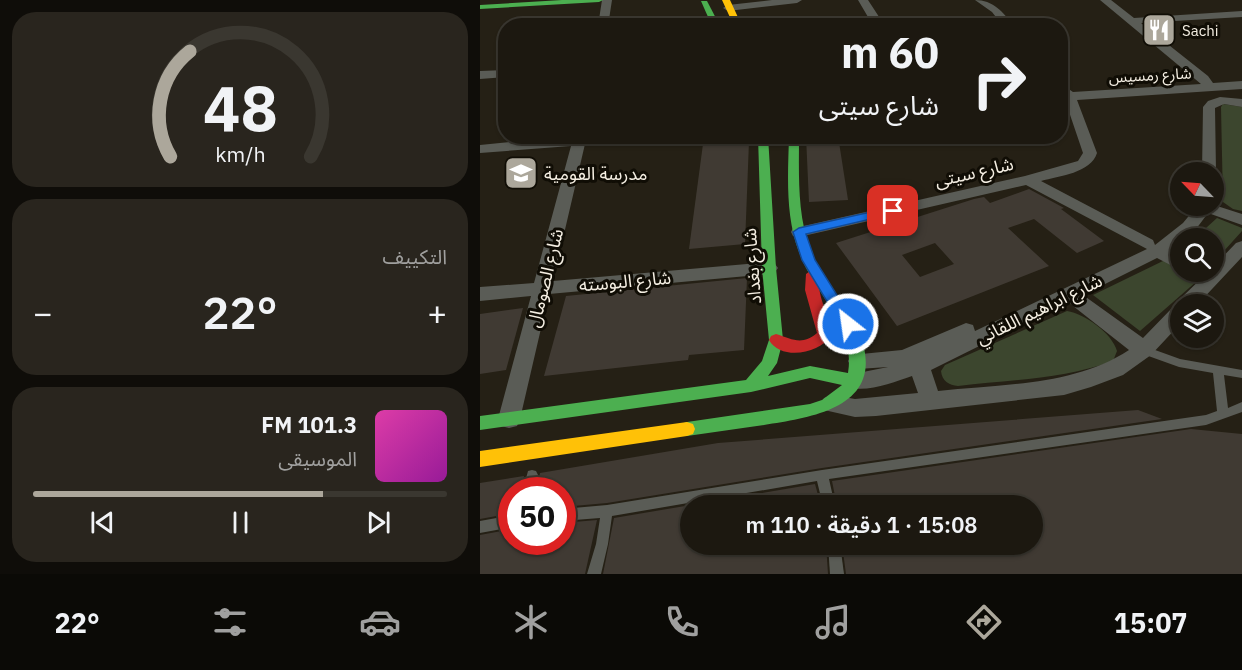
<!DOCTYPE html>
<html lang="ar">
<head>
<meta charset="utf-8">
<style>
  body { margin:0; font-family:"IBM Plex Sans","Noto Sans Arabic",sans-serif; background:#29251e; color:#f1f3f6; direction:rtl; height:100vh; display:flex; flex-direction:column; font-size:22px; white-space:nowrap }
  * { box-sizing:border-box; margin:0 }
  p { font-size:20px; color:#a0a09f }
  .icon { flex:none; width:33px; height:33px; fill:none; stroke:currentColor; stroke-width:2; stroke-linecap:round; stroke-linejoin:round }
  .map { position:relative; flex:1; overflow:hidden; direction:ltr }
  .details { display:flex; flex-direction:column; gap:12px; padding:12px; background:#0f0d09; width:480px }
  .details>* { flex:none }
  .banner { position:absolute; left:18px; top:18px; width:570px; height:126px; border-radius:24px; box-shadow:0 2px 4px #0004,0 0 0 2px #3a3730; direction:rtl; background:#1c1810; color:#f1f3f6; overflow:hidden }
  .needle { width:39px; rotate:295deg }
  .fabs { position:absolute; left:690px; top:162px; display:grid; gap:12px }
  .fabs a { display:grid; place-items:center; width:54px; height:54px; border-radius:50%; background:#1c1810; box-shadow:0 2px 4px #0004,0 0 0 2px #3a3730; font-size:30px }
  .speed { position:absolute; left:18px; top:477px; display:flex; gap:12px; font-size:30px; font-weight:700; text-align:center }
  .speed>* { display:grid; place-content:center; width:78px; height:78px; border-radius:50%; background:#1c1810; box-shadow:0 2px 4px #0004,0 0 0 2px #3a3730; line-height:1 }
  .speed .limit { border:9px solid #d22; background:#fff; color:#111 }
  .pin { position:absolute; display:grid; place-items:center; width:51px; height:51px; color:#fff; margin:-26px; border-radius:12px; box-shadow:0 3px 9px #0006 }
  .me { position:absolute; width:66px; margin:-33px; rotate:330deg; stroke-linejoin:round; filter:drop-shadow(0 0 4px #0008) }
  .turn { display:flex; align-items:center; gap:21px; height:126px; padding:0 30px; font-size:27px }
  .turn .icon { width:78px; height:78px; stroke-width:2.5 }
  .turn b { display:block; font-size:42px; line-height:51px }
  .big { font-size:45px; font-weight:600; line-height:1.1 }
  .details .tile { flex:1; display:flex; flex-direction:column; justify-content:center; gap:9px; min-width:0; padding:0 21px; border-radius:24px; background:#29251e }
  .details .dial { align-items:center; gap:0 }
  .dial svg { height:156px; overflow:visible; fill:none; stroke:#3a3730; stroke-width:7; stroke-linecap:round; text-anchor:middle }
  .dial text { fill:#f1f3f6; stroke:none }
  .song { display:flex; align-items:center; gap:18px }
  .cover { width:72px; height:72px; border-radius:9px; background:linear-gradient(135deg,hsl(320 70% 55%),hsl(300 70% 35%)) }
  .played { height:6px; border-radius:3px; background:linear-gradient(90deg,#aca79b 70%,#3a3730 70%) }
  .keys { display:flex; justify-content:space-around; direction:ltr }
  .heat { display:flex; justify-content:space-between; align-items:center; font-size:33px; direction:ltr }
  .trip { position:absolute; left:200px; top:495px; width:363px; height:60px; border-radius:30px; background:#1c1810; box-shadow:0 2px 4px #0004,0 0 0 2px #3a3730; font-weight:600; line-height:60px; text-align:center; direction:rtl }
  .tab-bar { display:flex; height:96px; justify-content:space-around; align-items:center; background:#0b0a06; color:#a0a09f }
  .tab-bar .icon { width:42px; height:42px }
  .tab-bar .on { color:#aca79b }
  .tab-bar b { font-size:27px; color:#f1f3f6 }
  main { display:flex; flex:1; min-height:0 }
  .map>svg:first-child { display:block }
  .green { fill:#3c462e }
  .building { fill:#403a33; fill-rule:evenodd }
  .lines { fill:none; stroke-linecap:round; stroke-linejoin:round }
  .lane { fill:#5a5c56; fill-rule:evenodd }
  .street { fill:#5a5c56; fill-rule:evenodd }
  .fast { fill:#4caf50; fill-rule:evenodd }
  .slow { fill:#ffc107; fill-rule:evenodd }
  .jam { fill:#c62828; fill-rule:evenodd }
  .route { fill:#1a73e8; stroke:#114b97; stroke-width:1.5 }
  .labels { text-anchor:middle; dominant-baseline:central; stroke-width:6; stroke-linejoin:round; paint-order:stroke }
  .far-poi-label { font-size:15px; fill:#f5efe3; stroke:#100d05; text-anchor:start }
  .far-street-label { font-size:15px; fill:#f5efe3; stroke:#100d05 }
  .street-label { font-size:18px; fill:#f5efe3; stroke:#100d05 }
  .poi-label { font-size:18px; fill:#f5efe3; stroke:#100d05; text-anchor:start }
</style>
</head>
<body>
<main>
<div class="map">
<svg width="762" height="574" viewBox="0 0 762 574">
  <rect width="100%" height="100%" fill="#252015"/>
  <g class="green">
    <polygon points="743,104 762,107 762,211 753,209 743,202 741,107"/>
    <polygon points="737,218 762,228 762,231 734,262 734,238 715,238"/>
    <polygon points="685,260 717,281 660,331 613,295"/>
    <path d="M 587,311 C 605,314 632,333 637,351 L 633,361 C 584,379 530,380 478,386 C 469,385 462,381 461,371 L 465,365 Z"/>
  </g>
  <g class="building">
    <polygon points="326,136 358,136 368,200 329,202"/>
    <polygon points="269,141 265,244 209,249 223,144"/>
    <path d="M 549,189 L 584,208 L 581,209 L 624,241 L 597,253 L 554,219 L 528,228 L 569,266 L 417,326 L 356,243 L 494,199 L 504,197 L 510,203 ZM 455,243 L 474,264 L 440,277 L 422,255 Z"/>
    <polygon points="267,278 264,350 209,355 208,360 64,376 86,296"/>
    <polygon points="43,308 26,370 0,374 0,314"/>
    <polygon points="658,410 682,419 342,468 127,503 82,507 82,490 57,490 60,473 238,443"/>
    <polygon points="711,429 762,434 762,574 366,574 362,544 552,544 552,506 357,506 352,481"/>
    <polygon points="44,476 41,490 32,490 32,513 0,519 0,483"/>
    <polygon points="335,484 341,506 210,506 210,544 346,544 348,574 123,574 134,518"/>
    <polygon points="117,520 105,574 0,574 0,535 32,529 32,542 82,542 82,523"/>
  </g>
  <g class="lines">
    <g class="lane">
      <polygon points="664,346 700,359 762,370 762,378 744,375 748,408 762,402 762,412 726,425 349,479 355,506 343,506 337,481 132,516 128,544 121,574 107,574 116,544 120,518 82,521 82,509 127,505 342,470 726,415 737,411 733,373 699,367 660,353 659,350 660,347"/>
      <polygon points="52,470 56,471 58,475 55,490 43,490 48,471"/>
      <polygon points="32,515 32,527 0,533 0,521"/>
      <polygon points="348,544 360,544 364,574 350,574"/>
    </g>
    <g class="street">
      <polygon points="122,0 132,0 128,26 118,26"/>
      <polygon points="292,0 322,0 317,3 248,11 243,8 248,5"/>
      <polygon points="378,0 388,0 405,26 395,26 393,22 371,26 342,26 388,17"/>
      <path d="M 495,0 C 513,0 523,12 534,26 L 523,26 L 512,12 Z"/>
      <path d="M 620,0 L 631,0 L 654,18 L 762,11 L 762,17 L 661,23 L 728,76 L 733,83 L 762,81 L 762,89 L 597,100 L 617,153 C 611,173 579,176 561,181 L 673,240 L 675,245 L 703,223 L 717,206 L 734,205 L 762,214 L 762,225 L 728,213 C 720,223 713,237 700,238 L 700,242 L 690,250 L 700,257 L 700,270 L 677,258 L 603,295 L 663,338 L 693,307 L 699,306 L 700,299 L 728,272 L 734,272 L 734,266 L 756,243 L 762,241 L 762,257 L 718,304 L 700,304 L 700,324 L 671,355 L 643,375 L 611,387 L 584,395 L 396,416 L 375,417 L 344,410 L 341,404 L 344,398 L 352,395 L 375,399 L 438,393 L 432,376 C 414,382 387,393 368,387 L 365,381 L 368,375 L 408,367 L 378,369 L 371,367 L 368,361 L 371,355 L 422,350 L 486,323 L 493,325 L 495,331 L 667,249 L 546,185 L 319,237 L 313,236 L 311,232 L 313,228 L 319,227 L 545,176 L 598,161 L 603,153 L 585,100 L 580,101 L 580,83 L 593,92 L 721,84 ZM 588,302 L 649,350 C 594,386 523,384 458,391 L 451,370 Z"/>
      <polygon points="26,70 26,77 0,79 0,71"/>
      <polygon points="740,97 762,99 762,107 744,104 735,108 736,172 734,175 734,172 722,172 723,107 728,101"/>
      <polygon points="93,136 164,136 158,140 105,144 73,281 289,262 295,264 298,268 295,272 289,274 69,294 40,419 37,426 29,428 21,426 18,419 51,296 0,301 0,287 54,283 91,146 0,153 0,145"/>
    </g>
    <g class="fast">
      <polygon points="82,0 123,0 119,2 0,9 0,5"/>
      <polygon points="221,1 227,1 240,26 232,26"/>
      <path d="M 278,136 L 288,136 L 296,268 L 303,340 L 297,363 L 288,376 L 330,366 L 368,373 C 376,324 334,294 319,252 C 305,215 308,175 309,136 L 319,136 C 319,174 317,213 330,249 C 341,280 367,302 379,332 C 408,405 338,417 284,425 C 258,429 233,432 207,436 L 201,434 L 199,429 L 201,424 L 207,422 L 330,404 L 342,400 L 362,385 L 330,378 L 271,392 L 0,430 L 0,416 L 266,380 L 282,361 L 289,340 L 282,268 Z"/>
    </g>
    <g class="slow">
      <polygon points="242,0 250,0 262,26 254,26"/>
      <polygon points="207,422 213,424 215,429 213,434 207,436 0,467 0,451"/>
    </g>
    <path class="jam" d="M 333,269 L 340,274 C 335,296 350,313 351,335 C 340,354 301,361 289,340 L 291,336 L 296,334 C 312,339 322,346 337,333 L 325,290 L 326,274 Z"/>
  </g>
  <polygon class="route" points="413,207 417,208 417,213 326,234 335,260 375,324 373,328 363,328 322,260 313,232 319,228"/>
  <defs>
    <symbol id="restaurant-square" viewBox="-11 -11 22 22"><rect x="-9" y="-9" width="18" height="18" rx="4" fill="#aca79b" stroke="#100d05"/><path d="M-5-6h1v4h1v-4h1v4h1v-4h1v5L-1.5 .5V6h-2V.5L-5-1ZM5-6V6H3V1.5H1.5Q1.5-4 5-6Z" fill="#fff"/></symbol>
    <symbol id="school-square" viewBox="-11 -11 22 22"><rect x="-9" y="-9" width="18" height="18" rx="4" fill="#aca79b" stroke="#100d05"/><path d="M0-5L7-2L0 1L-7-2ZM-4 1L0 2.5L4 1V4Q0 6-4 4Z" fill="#fff"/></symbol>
  </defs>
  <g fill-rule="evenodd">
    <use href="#restaurant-square" x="660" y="11" width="38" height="38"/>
    <use href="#school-square" x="22" y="154" width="38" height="38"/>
  </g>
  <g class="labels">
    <g class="far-poi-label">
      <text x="702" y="30">Sachi</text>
    </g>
    <g class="far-street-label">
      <text transform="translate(670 75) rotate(-3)">شارع رمسيس</text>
    </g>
    <g class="street-label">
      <text transform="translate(494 172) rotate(-13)">شارع سيتى</text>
      <text transform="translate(272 266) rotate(-94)">شارع بغداد</text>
      <text transform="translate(65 278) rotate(-76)">شارع الصومال</text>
      <text transform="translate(145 281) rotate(-5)">شارع البوسته</text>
      <text transform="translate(559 309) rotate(-26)">شارع ابراهيم اللقاني</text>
    </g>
    <g class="poi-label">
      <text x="64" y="173">مدرسة القومية</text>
    </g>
  </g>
</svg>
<div class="fabs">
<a><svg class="needle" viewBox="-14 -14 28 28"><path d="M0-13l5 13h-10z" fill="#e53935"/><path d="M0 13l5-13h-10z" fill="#a0a09f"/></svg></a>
<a><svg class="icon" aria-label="search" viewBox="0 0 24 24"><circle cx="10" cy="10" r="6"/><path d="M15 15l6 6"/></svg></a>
<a><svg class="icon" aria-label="layers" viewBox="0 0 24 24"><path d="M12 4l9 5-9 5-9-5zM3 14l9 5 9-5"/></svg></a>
</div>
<div class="speed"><div class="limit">50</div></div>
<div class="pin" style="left:413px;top:211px;background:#d93025"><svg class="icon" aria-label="arrive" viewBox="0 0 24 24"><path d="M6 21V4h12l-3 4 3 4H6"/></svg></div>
<svg class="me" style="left:368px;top:324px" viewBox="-20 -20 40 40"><circle r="17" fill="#1a73e8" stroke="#fff" stroke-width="3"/><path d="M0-11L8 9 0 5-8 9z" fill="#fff"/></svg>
<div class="trip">15:08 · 1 دقيقة · 110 m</div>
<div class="banner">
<div class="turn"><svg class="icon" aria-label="right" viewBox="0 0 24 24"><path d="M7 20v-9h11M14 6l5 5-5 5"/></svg><div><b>60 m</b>شارع سيتى</div></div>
</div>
</div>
<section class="details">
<div class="tile dial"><svg viewBox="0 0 100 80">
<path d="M14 69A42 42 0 1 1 86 69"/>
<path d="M14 69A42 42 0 0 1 24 15" stroke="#aca79b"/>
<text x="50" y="56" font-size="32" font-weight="700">48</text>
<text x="50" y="72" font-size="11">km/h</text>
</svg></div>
<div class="tile"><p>التكييف</p>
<div class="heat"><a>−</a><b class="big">22°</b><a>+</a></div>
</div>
<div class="tile">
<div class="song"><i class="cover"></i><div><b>101.3 FM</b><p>الموسيقى</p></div></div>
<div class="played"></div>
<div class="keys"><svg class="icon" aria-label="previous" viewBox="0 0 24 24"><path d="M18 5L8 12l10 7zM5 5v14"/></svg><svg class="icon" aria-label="pause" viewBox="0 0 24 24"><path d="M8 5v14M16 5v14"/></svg><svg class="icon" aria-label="next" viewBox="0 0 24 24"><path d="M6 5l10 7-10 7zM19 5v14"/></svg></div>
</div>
</section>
</main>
<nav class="tab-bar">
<b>15:07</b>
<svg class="icon on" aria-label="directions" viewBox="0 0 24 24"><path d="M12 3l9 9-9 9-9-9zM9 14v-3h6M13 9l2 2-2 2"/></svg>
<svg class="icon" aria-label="music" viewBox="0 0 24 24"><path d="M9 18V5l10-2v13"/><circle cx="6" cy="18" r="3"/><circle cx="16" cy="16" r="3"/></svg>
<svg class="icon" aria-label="phone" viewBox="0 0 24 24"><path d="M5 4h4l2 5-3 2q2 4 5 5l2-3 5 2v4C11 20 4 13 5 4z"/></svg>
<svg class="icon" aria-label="climate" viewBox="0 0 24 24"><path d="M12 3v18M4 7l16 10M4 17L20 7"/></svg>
<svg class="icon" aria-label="car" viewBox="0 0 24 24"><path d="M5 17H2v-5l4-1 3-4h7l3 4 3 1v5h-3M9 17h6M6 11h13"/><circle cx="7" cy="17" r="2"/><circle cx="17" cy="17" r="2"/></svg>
<svg class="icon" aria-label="filters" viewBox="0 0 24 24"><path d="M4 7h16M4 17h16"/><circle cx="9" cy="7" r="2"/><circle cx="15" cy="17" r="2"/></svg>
<b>22°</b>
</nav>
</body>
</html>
